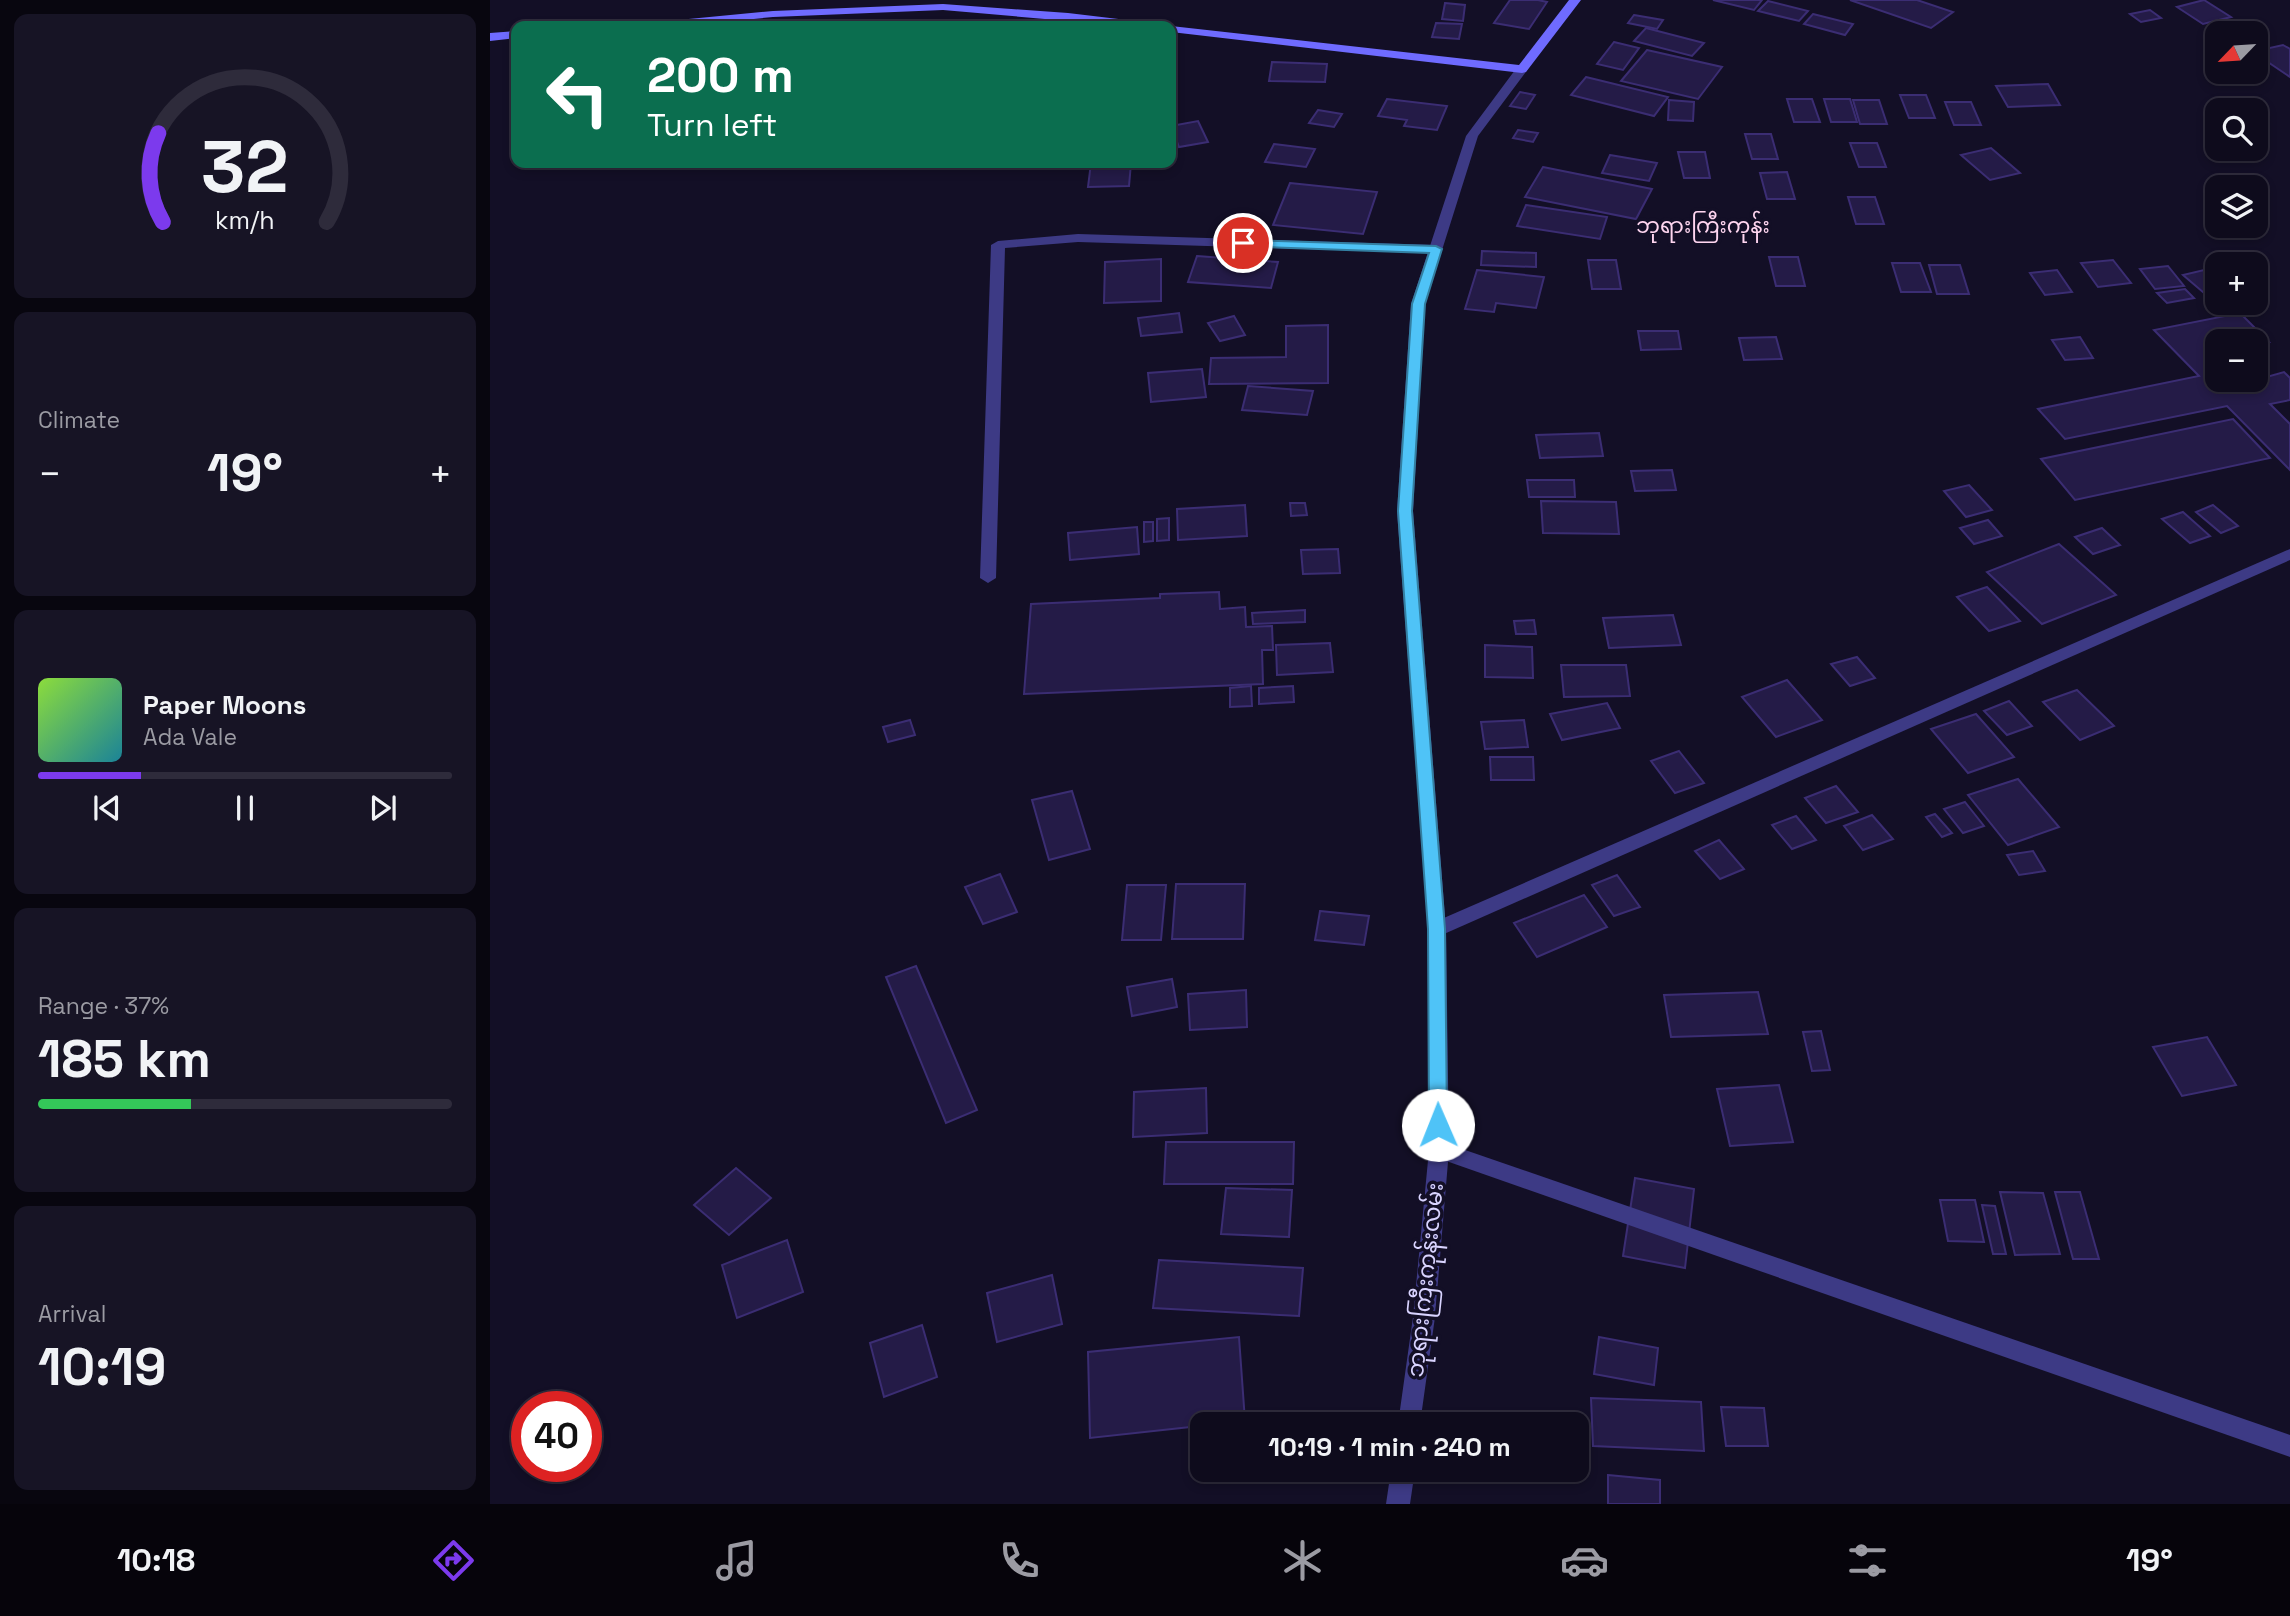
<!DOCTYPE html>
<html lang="en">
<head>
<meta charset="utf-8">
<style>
  body { margin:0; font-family:"Space Grotesk","Noto Sans Myanmar",sans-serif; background:#171425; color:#f1f3f6; height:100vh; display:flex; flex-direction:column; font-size:26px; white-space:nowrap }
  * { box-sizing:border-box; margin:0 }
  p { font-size:23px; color:#9b9ba3 }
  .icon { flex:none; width:38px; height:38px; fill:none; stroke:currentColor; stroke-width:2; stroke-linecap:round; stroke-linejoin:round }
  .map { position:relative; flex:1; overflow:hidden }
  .panel { display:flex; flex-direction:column; gap:14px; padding:14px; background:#08060f; width:490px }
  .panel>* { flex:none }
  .hud { position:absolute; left:21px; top:21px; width:665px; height:147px; border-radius:14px; box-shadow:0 4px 10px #0003,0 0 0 2px #2e2b3b; background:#0b6e4f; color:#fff; overflow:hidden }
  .needle { width:46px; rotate:245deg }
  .controls { position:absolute; left:1715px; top:21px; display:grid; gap:14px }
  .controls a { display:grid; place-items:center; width:63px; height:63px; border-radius:14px; background:#0e0b1c; box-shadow:0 4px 10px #0003,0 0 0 2px #2e2b3b; font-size:35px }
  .speed { position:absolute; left:21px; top:1391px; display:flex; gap:14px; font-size:35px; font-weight:700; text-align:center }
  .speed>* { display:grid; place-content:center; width:91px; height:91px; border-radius:50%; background:#0e0b1c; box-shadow:0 4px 10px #0003,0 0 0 2px #2e2b3b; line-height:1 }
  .speed .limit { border:10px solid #d22; background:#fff; color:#111 }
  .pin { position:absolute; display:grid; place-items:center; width:60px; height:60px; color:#fff; margin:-30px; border:4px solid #fff; border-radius:50%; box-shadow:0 2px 7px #0007 }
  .me { position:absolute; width:77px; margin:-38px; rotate:359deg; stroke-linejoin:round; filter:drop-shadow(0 0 5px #0008) }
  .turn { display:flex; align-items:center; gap:24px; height:147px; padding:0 21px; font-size:32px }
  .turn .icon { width:91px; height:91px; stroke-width:2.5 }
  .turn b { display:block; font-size:49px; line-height:60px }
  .big { font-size:52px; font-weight:700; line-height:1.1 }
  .panel .card { flex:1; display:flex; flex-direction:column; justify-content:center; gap:10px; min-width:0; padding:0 24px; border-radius:14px; background:#171425 }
  .panel .dial { align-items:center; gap:0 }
  .dial svg { height:182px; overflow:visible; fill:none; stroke:#2e2b3b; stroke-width:7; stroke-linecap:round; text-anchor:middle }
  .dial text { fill:#f1f3f6; stroke:none }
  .song { display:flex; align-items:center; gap:21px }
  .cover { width:84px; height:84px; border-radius:10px; background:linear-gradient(135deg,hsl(90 70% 55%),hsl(190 70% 35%)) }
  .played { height:7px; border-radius:4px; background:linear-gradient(90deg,#7c3aed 25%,#2e2b3b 25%) }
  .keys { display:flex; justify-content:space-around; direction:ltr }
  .heat { display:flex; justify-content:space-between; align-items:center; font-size:38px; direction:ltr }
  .charge { height:10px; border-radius:5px; background:linear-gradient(90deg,#34c759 37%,#2e2b3b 0) }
  .trip { position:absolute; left:700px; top:1412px; width:399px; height:70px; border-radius:14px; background:#0e0b1c; box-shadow:0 4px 10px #0003,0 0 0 2px #2e2b3b; font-weight:700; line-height:70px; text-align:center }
  .tab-bar { display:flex; height:112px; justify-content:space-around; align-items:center; background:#06040b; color:#9b9ba3 }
  .tab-bar .icon { width:49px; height:49px }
  .tab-bar .current { color:#7c3aed }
  .tab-bar b { font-size:32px; color:#f1f3f6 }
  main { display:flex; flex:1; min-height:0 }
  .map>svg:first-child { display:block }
  .building { fill:#241b47; stroke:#3b2d73; stroke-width:2 }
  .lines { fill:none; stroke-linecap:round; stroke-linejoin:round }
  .service { fill:#3d3a85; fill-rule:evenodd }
  .minor { fill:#3d3a85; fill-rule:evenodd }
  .tertiary { fill:#3d3a85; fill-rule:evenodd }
  .secondary { fill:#6f6bff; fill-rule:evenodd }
  .route { fill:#4fc3f7; stroke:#337fa1; stroke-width:2 }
  .labels { text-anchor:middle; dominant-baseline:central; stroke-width:7; stroke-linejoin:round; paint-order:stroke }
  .far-quarter-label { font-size:21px; fill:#ffd6f0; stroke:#130f26 }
  .street-label { font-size:23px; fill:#d9d4ff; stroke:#130f26 }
</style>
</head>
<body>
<main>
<section class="panel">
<div class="card dial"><svg viewBox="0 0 100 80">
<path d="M14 69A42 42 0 1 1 86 69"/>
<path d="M14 69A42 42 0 0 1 12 30" stroke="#7c3aed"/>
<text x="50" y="56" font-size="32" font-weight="700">32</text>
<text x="50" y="72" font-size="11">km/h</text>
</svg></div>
<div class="card"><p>Climate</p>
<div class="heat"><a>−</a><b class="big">19°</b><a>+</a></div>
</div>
<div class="card">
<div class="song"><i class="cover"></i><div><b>Paper Moons</b><p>Ada Vale</p></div></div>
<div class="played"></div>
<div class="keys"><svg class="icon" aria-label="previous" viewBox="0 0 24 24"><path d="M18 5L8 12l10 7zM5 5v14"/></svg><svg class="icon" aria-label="pause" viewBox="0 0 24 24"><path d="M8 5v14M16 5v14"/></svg><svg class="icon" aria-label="next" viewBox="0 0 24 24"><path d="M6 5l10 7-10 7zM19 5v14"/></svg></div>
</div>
<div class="card"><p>Range · 37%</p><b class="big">185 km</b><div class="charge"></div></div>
<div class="card"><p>Arrival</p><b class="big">10:19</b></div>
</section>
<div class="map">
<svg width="1800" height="1504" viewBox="0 0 1800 1504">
  <rect width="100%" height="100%" fill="#130f26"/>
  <g class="building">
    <polygon points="1020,0 1048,0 1057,2 1039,29 1004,23"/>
    <polygon points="1223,0 1272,0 1264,10"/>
    <polygon points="1360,0 1427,0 1463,12 1441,28"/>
    <polygon points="1714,0 1741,17 1713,24 1687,7"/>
    <polygon points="1278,1 1318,11 1309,21 1268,11"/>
    <polygon points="955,3 975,5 973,21 952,19"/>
    <polygon points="1660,10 1671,18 1651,22 1640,14"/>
    <polygon points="1323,14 1363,24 1355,35 1314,24"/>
    <polygon points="1144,15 1173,20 1167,29 1138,23"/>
    <polygon points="946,23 972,24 969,39 942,37"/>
    <polygon points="1156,28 1214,43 1202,56 1144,41"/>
    <polygon points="1124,42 1149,48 1133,70 1107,64"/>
    <polygon points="1793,45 1800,49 1800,77 1766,54 1766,51"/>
    <polygon points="1157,50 1232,67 1208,99 1131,81"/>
    <polygon points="782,62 837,64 835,82 779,81"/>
    <polygon points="1096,77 1178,97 1164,116 1081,95"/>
    <polygon points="1558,84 1570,105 1518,107 1506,86"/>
    <polygon points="1030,92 1045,95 1036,109 1020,106"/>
    <polygon points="1410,95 1436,95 1445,118 1419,118"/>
    <polygon points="897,99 957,106 947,130 914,126 917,120 888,116"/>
    <polygon points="1297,99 1322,99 1330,122 1304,122"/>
    <polygon points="1334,99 1360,99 1367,122 1341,122"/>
    <polygon points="1179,100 1204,102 1203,121 1178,120"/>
    <polygon points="1363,100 1389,100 1397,124 1370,124"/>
    <polygon points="1455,102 1481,102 1491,125 1464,125"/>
    <polygon points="828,110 852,114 844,127 819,123"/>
    <polygon points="708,121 718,142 689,147 681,126"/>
    <polygon points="1028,130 1048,133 1043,142 1023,138"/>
    <polygon points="1255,134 1281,134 1288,159 1262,159"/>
    <polygon points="1360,143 1387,143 1396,167 1369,167"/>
    <polygon points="784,144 825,149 816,167 775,162"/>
    <polygon points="1501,148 1530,173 1500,180 1471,155"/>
    <polygon points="1188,152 1215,152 1220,178 1194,178"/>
    <polygon points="1120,155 1167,163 1159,181 1112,173"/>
    <polygon points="601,163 641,163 639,186 598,187"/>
    <polygon points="1053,167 1162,189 1146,219 1035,197"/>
    <polygon points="1297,172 1305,199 1277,199 1270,173"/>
    <polygon points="800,183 887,192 873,234 783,225"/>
    <polygon points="1358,197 1385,197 1394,224 1366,224"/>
    <polygon points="1036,205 1117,217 1110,239 1027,226"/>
    <polygon points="992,251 1046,253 1046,267 991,265"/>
    <polygon points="707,256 788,262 781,288 698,282"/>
    <polygon points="1279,257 1308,257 1315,286 1286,286"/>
    <polygon points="671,259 671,301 614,303 615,262"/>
    <polygon points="1098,260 1126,260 1131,289 1102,289"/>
    <polygon points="1623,260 1641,283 1608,287 1591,263"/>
    <polygon points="1402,263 1430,263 1441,292 1411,292"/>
    <polygon points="1439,265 1470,265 1479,294 1447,294"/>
    <polygon points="1678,266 1694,286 1665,289 1650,269"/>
    <polygon points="987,270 1054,277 1046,308 1006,303 1004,312 975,309"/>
    <polygon points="1567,270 1582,292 1555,295 1540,273"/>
    <polygon points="1714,270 1727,281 1727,289 1714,293 1693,275"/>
    <polygon points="1695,289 1704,298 1677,303 1667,293"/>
    <polygon points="689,313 692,332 651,336 648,318"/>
    <polygon points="1750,313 1779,342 1766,344 1766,341 1727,341 1727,380 1766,380 1794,372 1800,378 1800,400 1780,404 1800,424 1800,470 1737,406 1575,439 1548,409 1709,376 1664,330"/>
    <polygon points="744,316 755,335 730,341 718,323"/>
    <polygon points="838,325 838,383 719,384 721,358 796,357 796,326"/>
    <polygon points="1148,331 1188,331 1191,349 1151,350"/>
    <polygon points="1286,337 1292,359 1254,360 1249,338"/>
    <polygon points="1590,337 1603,358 1575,360 1562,340"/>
    <polygon points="712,369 716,397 661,402 658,373"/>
    <polygon points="758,386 823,391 817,415 752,410"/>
    <polygon points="1743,419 1780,458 1585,500 1551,459"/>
    <polygon points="1109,433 1113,456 1050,458 1046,435"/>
    <polygon points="1182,470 1186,490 1145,491 1141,471"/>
    <polygon points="1037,480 1084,480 1085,497 1039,497"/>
    <polygon points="1479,485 1502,510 1476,517 1454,491"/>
    <polygon points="1051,501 1126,502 1129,534 1053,533"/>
    <polygon points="800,503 815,503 817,515 801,516"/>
    <polygon points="755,505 757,536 688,540 687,509"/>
    <polygon points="1723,505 1748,526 1731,533 1706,512"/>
    <polygon points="1693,512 1720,536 1700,543 1672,519"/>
    <polygon points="679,518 679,540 667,541 667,519"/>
    <polygon points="1498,520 1512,536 1484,544 1470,528"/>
    <polygon points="654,522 663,522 663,541 654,542"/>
    <polygon points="647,527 649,554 580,560 578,533"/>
    <polygon points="1612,528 1630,545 1603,554 1585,537"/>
    <polygon points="1569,544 1626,595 1552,624 1497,572"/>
    <polygon points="848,549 850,573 813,574 811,550"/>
    <polygon points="1497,587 1530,621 1499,631 1467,597"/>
    <polygon points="729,592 730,609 755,607 756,627 782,626 783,650 772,650 773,684 534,694 541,604 670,598 670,594"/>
    <polygon points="815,610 815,622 763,624 762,613"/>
    <polygon points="1183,615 1191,645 1119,648 1113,618"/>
    <polygon points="1044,620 1046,634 1026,634 1024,621"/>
    <polygon points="840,643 843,672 787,675 786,645"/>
    <polygon points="995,645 1042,647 1043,678 995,677"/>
    <polygon points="1367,657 1385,678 1360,686 1341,664"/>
    <polygon points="1071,665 1136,665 1140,696 1074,697"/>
    <polygon points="1297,680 1332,720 1286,737 1252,697"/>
    <polygon points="761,686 762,706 740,707 740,688"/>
    <polygon points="803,686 804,702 769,704 769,688"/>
    <polygon points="1587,690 1624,726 1590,740 1553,702"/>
    <polygon points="1519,701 1542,726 1517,735 1494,711"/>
    <polygon points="1117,703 1130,728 1072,740 1060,714"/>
    <polygon points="1486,714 1524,757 1478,773 1441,729"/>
    <polygon points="420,720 425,735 398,742 393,727"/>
    <polygon points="1034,720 1038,747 995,749 991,722"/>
    <polygon points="1189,751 1214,783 1185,793 1161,761"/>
    <polygon points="1000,757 1043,757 1044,780 1001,780"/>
    <polygon points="1528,779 1569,827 1518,845 1478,795"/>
    <polygon points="1346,786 1368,812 1336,823 1315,798"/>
    <polygon points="582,791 600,849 559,860 542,800"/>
    <polygon points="1475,802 1494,826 1473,833 1454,809"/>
    <polygon points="1445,814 1462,833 1452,837 1436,817"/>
    <polygon points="1382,815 1403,839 1373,850 1354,826"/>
    <polygon points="1306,816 1326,840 1302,849 1282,825"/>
    <polygon points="1229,840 1254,869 1230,879 1205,851"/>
    <polygon points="1543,851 1555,871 1529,875 1517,855"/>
    <polygon points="510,874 527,912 493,924 475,887"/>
    <polygon points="1127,875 1150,907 1124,916 1102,885"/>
    <polygon points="686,884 755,884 753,939 682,939"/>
    <polygon points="637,885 676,885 671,940 632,940"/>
    <polygon points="1094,895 1117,927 1047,957 1024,923"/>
    <polygon points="830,911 879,916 874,945 825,940"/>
    <polygon points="426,966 487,1110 456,1123 396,977"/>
    <polygon points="682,979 687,1007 642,1016 637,987"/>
    <polygon points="756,990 757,1027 700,1030 698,994"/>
    <polygon points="1268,992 1278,1034 1181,1037 1174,995"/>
    <polygon points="1331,1031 1340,1070 1322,1071 1313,1032"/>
    <polygon points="1717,1037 1746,1085 1692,1096 1663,1047"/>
    <polygon points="1289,1085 1303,1142 1240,1146 1227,1089"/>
    <polygon points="716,1088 717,1133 643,1137 644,1092"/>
    <polygon points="676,1142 804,1142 803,1184 674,1184"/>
    <polygon points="246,1168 281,1198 239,1235 204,1205"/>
    <polygon points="1145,1178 1204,1189 1195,1268 1133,1256"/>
    <polygon points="736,1188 802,1190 799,1237 731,1234"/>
    <polygon points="1510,1192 1553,1193 1570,1254 1525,1255"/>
    <polygon points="1565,1192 1590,1192 1609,1259 1583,1259"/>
    <polygon points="1450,1200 1485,1200 1494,1242 1458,1241"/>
    <polygon points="1492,1205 1505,1206 1516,1254 1503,1254"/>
    <polygon points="297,1240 313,1292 247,1318 232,1265"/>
    <polygon points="669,1260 813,1268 809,1316 663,1308"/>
    <polygon points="562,1275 572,1324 507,1342 497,1293"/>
    <polygon points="432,1325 447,1377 394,1397 380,1343"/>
    <polygon points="749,1337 755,1421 600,1438 598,1352"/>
    <polygon points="1109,1337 1168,1348 1164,1385 1104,1374"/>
    <polygon points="1101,1398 1211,1402 1214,1451 1103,1446"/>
    <polygon points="1231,1407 1274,1408 1278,1446 1236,1446"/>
    <polygon points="1118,1475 1170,1480 1170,1504 1118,1504"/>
  </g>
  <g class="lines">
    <polygon class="service" points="588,234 946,245 953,249 946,253 588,242 515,248 506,578 498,583 490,578 501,245 508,241"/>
    <g class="minor">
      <polygon points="1800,549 1800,560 954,934 947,936 940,934 938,929 940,924"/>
      <polygon points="949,1141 1800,1435 1800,1457 942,1156 939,1150 942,1144"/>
    </g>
    <g class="tertiary">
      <polygon points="1032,65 1038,69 988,136 935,304 923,511 956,929 959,1150 945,1317 930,1424 908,1424 923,1317 939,1150 938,929 907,511 921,304 976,136 1028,66"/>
      <polygon points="901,1470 925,1470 920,1504 896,1504"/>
    </g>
    <g class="secondary">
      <polygon points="1079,0 1091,0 1036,72 1032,73 681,32 681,26 678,26 681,26 1029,65"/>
      <polygon points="453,4 578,13 662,23 668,26 635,26 453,10 283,17 191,26 151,26 157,23 283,11"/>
      <polygon points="26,31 26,38 0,41 0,33"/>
    </g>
  </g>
  <polygon class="route" points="753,240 946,246 952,249 935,304 922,511 955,929 957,1125 955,1131 948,1133 941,1131 939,1125 938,929 908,511 922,304 939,253 749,246 749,241"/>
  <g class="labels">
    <g class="far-quarter-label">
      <text x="1213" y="225">ဘုရားကြီးကုန်း</text>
    </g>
    <g class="street-label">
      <text transform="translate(935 1280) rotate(-84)">ဘုရားကြီးကုန်းလမ်း</text>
    </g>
  </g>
</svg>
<div class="controls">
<a><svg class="needle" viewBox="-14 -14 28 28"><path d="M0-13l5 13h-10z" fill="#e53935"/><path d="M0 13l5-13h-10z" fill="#9b9ba3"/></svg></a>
<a><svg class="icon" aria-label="search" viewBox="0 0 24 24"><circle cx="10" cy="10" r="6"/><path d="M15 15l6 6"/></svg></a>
<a><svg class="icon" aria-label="layers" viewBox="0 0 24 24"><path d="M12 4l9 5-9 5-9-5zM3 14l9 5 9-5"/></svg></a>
<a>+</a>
<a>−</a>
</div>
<div class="speed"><div class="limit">40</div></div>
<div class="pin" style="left:753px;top:243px;background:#d93025"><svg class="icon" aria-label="arrive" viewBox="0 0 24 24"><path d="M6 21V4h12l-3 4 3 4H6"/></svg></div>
<svg class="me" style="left:948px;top:1125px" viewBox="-20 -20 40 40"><circle r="19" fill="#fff"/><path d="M0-13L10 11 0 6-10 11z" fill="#4fc3f7"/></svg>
<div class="trip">10:19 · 1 min · 240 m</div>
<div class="hud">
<div class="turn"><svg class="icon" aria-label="left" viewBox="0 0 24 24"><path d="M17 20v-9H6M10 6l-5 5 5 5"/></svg><div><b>200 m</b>Turn left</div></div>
</div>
</div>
</main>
<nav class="tab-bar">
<b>10:18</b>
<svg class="icon current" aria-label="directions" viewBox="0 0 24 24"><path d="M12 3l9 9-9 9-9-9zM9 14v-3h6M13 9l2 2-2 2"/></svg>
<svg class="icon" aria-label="music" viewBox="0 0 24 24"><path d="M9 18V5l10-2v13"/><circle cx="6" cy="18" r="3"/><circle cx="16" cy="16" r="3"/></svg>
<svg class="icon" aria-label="phone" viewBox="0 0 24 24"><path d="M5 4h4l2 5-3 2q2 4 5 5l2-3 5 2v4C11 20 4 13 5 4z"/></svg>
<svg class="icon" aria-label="climate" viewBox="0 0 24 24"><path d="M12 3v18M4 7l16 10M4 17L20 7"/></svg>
<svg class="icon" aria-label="car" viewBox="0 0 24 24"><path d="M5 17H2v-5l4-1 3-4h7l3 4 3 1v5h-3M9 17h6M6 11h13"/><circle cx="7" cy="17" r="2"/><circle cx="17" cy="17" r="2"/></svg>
<svg class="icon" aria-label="filters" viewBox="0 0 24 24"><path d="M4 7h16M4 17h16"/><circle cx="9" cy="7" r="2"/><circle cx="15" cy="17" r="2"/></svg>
<b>19°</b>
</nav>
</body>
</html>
